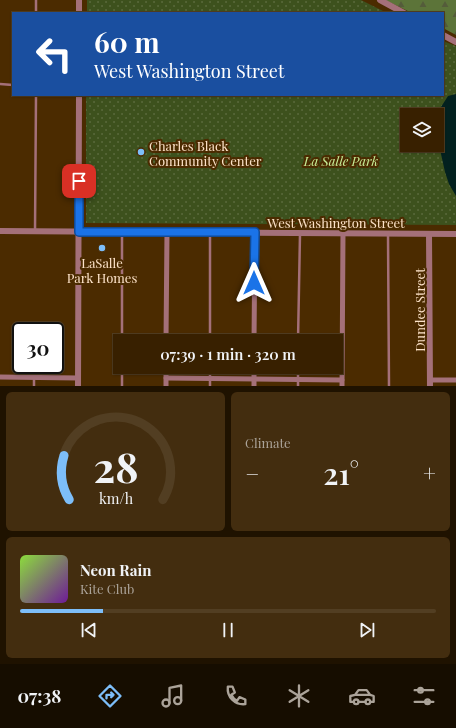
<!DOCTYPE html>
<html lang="en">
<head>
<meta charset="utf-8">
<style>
  body { margin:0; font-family:"Playfair Display",serif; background:#432d0f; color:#f1f3f6; height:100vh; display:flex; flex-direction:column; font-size:15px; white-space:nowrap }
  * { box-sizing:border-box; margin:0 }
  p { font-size:13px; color:#aba399 }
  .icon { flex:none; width:22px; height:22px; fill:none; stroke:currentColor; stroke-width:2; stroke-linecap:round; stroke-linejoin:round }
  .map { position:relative; height:386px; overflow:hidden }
  .panel { display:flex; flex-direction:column; gap:6px; padding:6px; background:#1f1200; flex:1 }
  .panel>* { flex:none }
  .top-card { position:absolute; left:12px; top:12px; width:432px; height:84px; border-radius:0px; box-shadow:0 1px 3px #0004,0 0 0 1px #523e22; background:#1a4fa0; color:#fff; overflow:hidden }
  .fabs { position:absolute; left:400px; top:108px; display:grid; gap:8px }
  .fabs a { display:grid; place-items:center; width:44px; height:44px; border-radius:0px; background:#382000; box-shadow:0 1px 3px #0004,0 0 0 1px #523e22; font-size:20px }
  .speed { position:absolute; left:12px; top:322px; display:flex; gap:8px; font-size:20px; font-weight:700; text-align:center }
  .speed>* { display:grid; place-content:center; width:52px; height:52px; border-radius:50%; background:#382000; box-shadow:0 1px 3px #0004,0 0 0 1px #523e22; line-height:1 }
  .speed .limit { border:2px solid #111; border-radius:6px; background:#fff; color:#111 }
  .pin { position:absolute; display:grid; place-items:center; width:34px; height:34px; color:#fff; margin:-17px; border-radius:8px; box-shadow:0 2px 6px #0006 }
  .me { position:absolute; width:44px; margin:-22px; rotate:0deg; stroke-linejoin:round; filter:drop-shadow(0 0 3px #0008) }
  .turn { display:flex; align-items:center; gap:14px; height:84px; padding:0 16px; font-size:18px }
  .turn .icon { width:52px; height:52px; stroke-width:2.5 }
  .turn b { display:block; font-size:28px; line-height:34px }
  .big { font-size:30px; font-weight:600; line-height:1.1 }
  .panel .widget { flex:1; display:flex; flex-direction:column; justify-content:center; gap:6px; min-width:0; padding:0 14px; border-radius:6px; background:#432d0f }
  .panel .dial { align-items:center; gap:0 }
  .dial svg { height:104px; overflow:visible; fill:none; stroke:#523e22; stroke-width:7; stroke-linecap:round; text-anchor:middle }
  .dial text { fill:#f1f3f6; stroke:none }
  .song { display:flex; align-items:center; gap:12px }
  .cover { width:48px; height:48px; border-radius:6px; background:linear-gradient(135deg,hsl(90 70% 55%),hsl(280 70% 35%)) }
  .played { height:4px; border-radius:2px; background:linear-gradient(90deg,#7dbef9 20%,#523e22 20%) }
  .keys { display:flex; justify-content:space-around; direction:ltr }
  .heat { display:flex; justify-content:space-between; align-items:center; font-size:22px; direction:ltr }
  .panel .tiles { flex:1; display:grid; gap:6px; grid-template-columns:1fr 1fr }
  .widget:last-child { grid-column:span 2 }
  .trip { position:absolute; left:113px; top:334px; width:230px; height:40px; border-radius:0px; background:#382000; box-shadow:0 1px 3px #0004,0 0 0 1px #523e22; font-weight:600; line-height:40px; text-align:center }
  .tabs { display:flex; height:64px; justify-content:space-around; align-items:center; background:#160d00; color:#aba399 }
  .tabs .icon { width:28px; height:28px }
  .tabs .active { color:#7dbef9 }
  .tabs b { font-size:18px; color:#f1f3f6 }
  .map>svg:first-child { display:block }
  .forest { fill:url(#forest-firs) }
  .park { fill:url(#park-dots); fill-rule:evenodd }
  .water { fill:#03211f }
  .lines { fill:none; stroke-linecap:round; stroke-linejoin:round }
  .service { stroke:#a47079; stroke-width:2.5 }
  .minor { stroke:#a47079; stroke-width:5 }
  .tertiary { stroke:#a47079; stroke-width:6 }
  .route-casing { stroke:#114b97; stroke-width:10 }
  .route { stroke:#1a73e8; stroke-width:7 }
  .poi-dot { fill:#7dbef9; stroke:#4b2b00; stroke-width:1.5 }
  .labels { text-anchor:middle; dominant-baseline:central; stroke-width:4; stroke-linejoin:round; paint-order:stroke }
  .poi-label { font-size:13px; fill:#fde3c9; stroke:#4b2b00; text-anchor:start }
  .park-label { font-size:13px; font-style:italic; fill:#c7ed96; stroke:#4b2b00 }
  .street-label { font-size:13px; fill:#fde3c9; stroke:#4b2b00 }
</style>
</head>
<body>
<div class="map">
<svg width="456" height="386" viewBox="0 0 456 386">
  <defs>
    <pattern id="forest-firs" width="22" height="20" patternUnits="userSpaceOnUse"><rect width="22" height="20" fill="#5c7439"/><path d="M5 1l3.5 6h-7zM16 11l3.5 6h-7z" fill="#545c3a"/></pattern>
    <pattern id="park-dots" width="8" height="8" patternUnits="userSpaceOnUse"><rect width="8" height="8" fill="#3d511d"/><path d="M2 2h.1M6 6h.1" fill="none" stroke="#5a6a3c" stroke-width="1.8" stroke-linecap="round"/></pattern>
  </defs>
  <rect width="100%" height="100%" fill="#4b2b00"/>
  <polygon class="forest" points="385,0 456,0 456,35 443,28 443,13 412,13"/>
  <g class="park">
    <polygon points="87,0 361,0 387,13 87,13"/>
    <path d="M 443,41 L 456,46 L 456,225 L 86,223 L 86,95 L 443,95 ZM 407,115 L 437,115 L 437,145 L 407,145 Z"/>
  </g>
  <polygon class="water" points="456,94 456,196 449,184 445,172 441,154 440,135 439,119 441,107 448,96"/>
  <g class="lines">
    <g class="service">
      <polyline points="36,0 36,13"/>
      <polyline points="0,84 13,85"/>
      <polyline points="35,231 36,95"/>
      <polyline points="122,232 122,341"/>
      <polyline points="388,234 389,386"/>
      <polyline points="210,341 210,233"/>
      <polyline points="298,341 300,234"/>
      <polyline points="122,367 122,386"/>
      <polyline points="34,378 34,386"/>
      <polyline points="210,386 210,367"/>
      <polyline points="298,386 298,367"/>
    </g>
    <g class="minor">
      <polyline points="166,341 167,232"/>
      <polyline points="254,341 255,232"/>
      <polyline points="0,377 78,378"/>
      <polyline points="166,378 342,380"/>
      <polyline points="430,380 456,380"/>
      <polyline points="166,386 166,367"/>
      <polyline points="254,386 254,367"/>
      <polyline points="342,386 343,233"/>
    </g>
    <g class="tertiary">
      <polyline points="380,0 404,13"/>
      <polyline points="79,13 79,0"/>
      <polyline points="443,35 456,42"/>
      <polyline points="0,231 456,234"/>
      <polyline points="429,234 430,386"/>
      <polyline points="78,386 79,95"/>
    </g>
  </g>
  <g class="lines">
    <defs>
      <polyline id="route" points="79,181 79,232 255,232 254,283"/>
    </defs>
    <use href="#route" class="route-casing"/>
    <use href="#route" class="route"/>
  </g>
  <g class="poi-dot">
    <circle cx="141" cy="152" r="4"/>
    <circle cx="102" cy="248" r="4"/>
  </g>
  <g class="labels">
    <g class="poi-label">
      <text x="149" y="145">Charles Black<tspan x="149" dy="15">Community Center</tspan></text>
      <text x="102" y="262" text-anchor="middle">LaSalle<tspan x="102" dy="15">Park Homes</tspan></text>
    </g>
    <g class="park-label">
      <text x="341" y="160">La Salle Park</text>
    </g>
    <g class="street-label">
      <text x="336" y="222">West Washington Street</text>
      <text transform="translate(419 310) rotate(-90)">Dundee Street</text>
    </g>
  </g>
</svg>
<div class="fabs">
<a><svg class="icon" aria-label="layers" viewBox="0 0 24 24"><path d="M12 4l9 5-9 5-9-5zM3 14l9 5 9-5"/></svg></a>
</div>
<div class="speed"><div class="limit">30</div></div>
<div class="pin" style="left:79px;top:181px;background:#d93025"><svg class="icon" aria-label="arrive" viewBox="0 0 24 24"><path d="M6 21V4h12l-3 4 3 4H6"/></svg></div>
<svg class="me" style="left:254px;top:283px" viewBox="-20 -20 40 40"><path d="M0-17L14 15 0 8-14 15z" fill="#1a73e8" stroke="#fff" stroke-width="4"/></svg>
<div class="trip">07:39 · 1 min · 320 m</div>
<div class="top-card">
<div class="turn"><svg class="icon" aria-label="left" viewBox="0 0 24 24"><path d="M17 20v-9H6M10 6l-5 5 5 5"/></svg><div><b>60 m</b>West Washington Street</div></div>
</div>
</div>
<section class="panel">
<div class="tiles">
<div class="widget dial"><svg viewBox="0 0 100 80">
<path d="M14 69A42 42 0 1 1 86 69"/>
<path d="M14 69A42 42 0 0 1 10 35" stroke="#7dbef9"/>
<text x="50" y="56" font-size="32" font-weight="700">28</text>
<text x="50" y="72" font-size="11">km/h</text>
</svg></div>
<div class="widget"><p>Climate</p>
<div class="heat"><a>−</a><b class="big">21°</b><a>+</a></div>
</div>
<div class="widget">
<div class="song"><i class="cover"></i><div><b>Neon Rain</b><p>Kite Club</p></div></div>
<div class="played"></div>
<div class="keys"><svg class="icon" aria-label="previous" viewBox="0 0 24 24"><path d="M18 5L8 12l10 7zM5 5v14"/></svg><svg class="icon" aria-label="pause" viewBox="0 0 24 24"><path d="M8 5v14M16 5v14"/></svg><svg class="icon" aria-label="next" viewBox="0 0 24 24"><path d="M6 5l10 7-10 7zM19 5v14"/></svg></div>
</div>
</div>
</section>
<nav class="tabs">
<b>07:38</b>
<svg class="icon active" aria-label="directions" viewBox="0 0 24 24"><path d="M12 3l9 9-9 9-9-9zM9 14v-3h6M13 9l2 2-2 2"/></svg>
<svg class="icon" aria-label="music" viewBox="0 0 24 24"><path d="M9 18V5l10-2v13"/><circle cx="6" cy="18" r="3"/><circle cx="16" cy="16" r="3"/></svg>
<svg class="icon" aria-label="phone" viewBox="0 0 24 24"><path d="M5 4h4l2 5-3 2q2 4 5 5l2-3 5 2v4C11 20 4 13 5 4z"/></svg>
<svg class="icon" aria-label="climate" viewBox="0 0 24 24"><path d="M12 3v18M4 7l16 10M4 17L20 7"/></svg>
<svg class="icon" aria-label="car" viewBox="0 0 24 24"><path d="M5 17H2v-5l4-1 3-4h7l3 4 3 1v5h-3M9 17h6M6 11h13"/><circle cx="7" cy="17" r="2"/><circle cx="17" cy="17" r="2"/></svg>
<svg class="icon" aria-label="filters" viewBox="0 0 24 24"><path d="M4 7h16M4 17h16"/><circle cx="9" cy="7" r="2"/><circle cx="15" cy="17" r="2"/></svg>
</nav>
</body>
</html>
